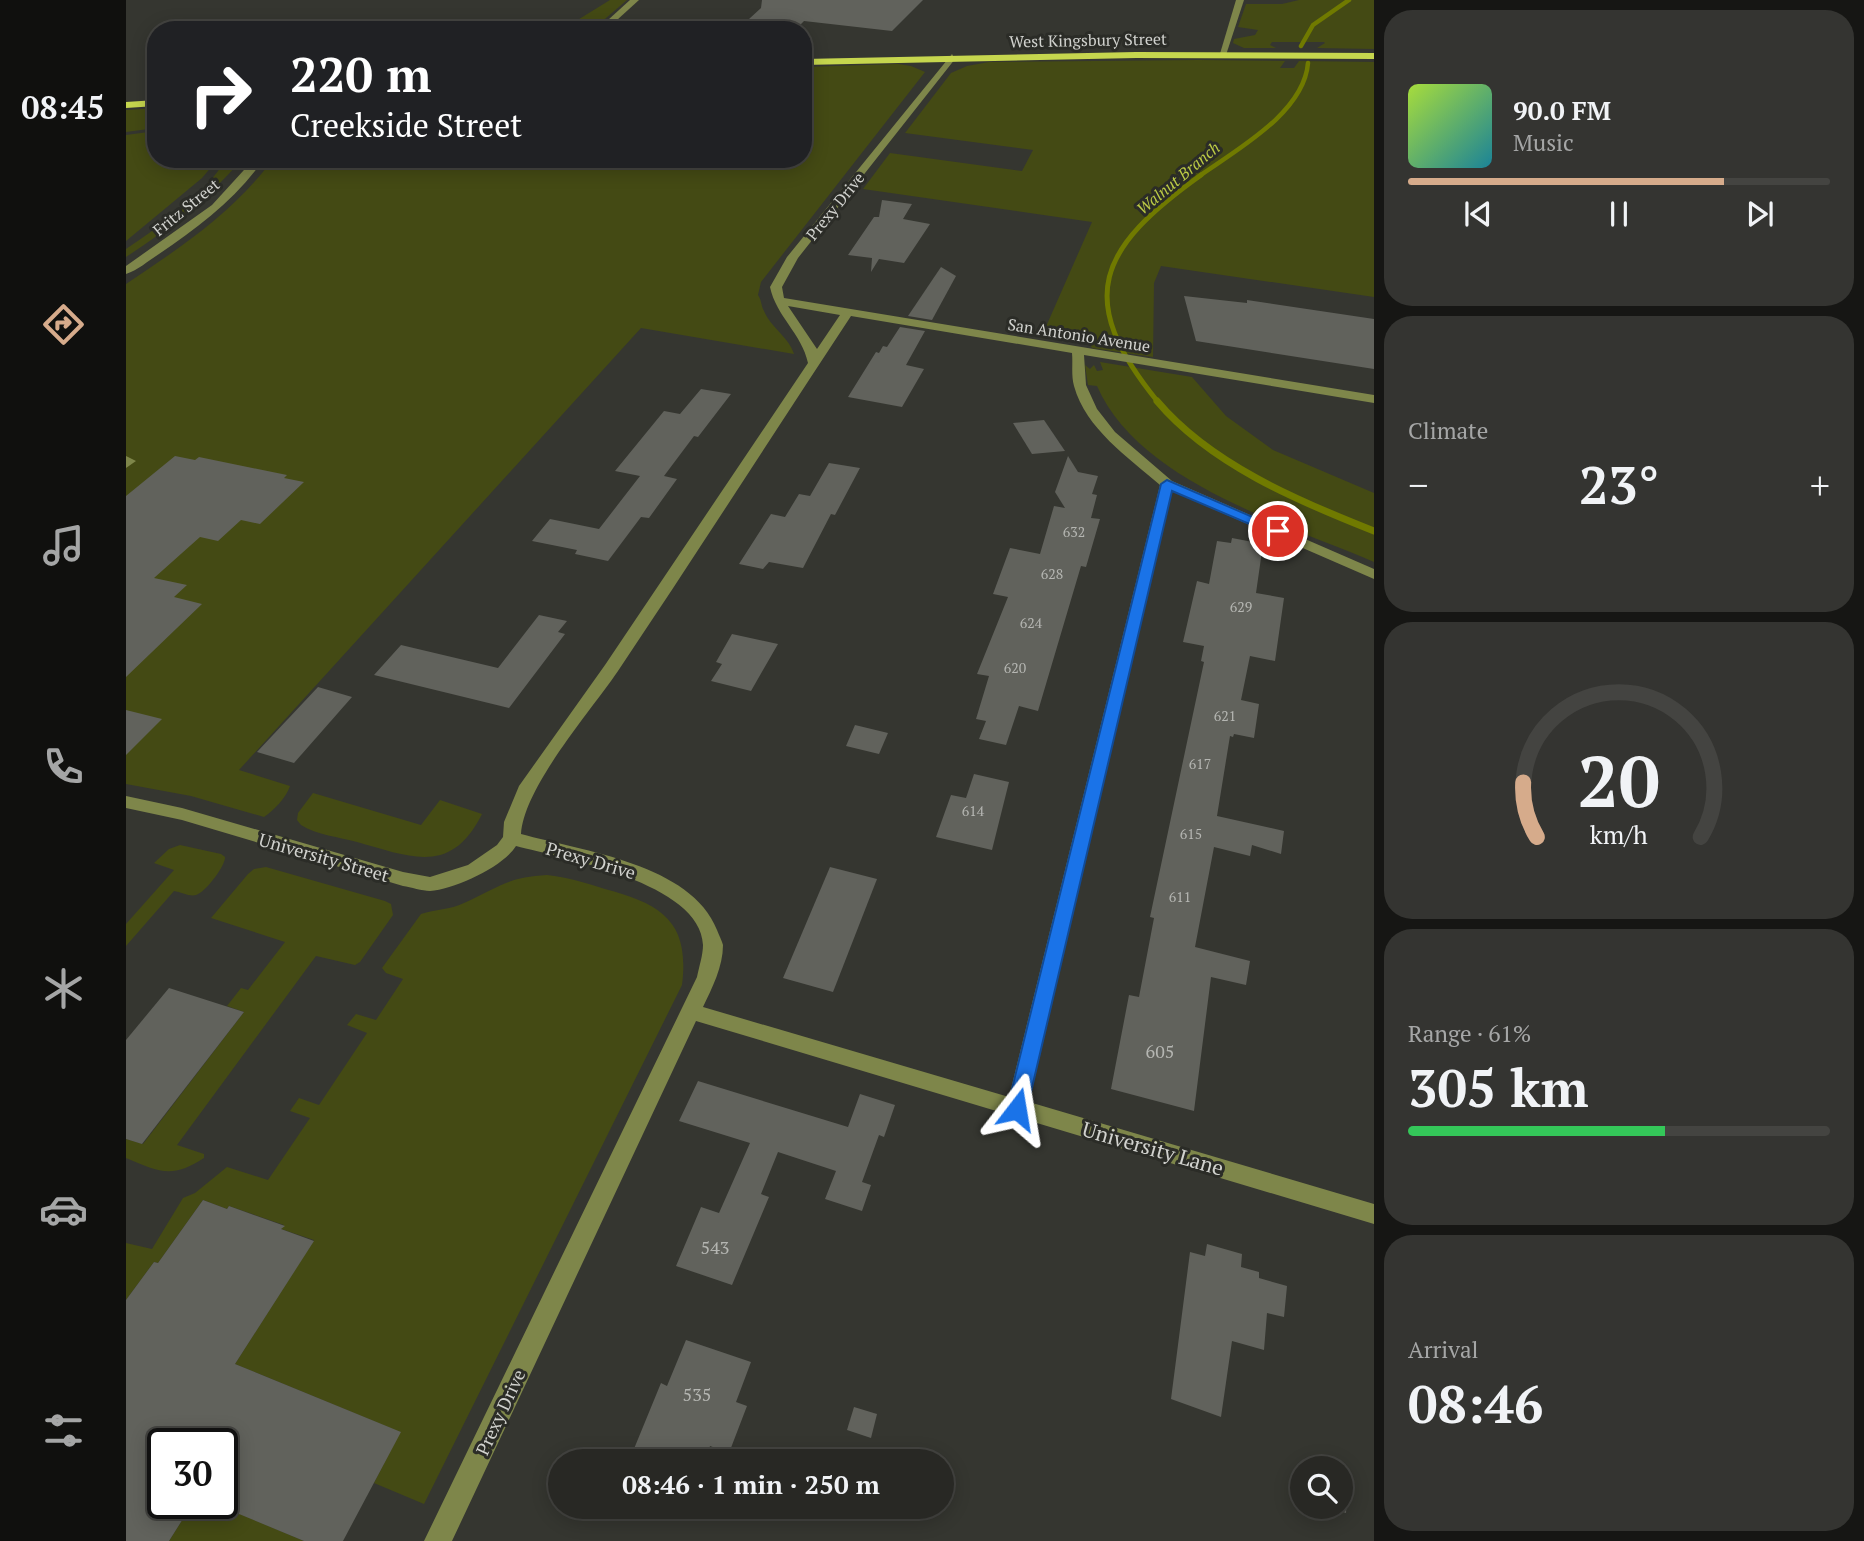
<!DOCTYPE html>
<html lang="en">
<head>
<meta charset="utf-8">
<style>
  body { margin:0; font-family:"PT Serif",serif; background:#343431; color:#f1f3f6; height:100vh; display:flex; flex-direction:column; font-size:26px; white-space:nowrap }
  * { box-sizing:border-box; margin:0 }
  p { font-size:23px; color:#a5a6a6 }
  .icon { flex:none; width:38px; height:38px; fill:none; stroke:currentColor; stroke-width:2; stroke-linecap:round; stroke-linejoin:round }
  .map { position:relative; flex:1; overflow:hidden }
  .drawer { display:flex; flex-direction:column; gap:10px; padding:10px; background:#161614; width:490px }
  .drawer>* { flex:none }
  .guide { position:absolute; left:21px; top:21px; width:665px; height:147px; border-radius:28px; box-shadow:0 4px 18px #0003,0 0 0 2px #444441; background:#202124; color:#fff; overflow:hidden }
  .buttons { position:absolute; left:1164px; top:1456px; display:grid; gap:14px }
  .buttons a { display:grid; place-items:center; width:63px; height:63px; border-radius:50%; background:#282824; box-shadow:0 4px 18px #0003,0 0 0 2px #444441; font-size:35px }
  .speed { position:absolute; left:21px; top:1428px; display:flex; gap:14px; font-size:35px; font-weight:700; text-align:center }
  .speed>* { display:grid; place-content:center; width:91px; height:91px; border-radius:50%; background:#282824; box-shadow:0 4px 18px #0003,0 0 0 2px #444441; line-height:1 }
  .speed .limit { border:4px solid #111; border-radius:10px; background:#fff; color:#111 }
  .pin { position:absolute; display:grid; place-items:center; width:60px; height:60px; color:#fff; margin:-30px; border:4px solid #fff; border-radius:50%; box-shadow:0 2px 7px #0007 }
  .me { position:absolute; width:77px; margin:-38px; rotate:14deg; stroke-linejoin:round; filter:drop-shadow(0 0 5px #0008) }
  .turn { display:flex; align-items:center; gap:24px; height:147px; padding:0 28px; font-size:32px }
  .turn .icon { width:91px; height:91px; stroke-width:2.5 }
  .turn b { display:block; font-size:49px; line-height:60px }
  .big { font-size:52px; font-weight:600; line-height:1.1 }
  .drawer .widget { flex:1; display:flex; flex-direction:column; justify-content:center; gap:10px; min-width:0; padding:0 24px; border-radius:28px; background:#343431 }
  .drawer .dial { align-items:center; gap:0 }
  .dial svg { height:182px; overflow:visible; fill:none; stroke:#444441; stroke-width:7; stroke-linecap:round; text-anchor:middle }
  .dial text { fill:#f1f3f6; stroke:none }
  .song { display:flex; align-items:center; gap:21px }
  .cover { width:84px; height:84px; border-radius:10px; background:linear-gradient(135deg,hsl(80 70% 55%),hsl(190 70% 35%)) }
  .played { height:7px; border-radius:4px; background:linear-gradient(90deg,#d6ab8b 75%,#444441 75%) }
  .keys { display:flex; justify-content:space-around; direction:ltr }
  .heat { display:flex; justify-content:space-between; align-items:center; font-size:38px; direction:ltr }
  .charge { height:10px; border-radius:5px; background:linear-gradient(90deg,#34c759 61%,#444441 0) }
  .trip { position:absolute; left:422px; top:1449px; width:406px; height:70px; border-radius:35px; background:#282824; box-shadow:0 4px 18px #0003,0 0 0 2px #444441; font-weight:600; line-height:70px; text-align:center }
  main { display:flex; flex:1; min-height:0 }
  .menu { display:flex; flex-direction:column; width:126px; justify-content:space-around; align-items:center; background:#10100e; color:#a5a6a6 }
  .menu .icon { width:49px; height:49px }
  .menu .selected { color:#d6ab8b }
  .menu b { font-size:32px; color:#f1f3f6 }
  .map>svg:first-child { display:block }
  .green { fill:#444a14 }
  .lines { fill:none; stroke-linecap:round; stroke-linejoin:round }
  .stream-far2 { stroke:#707a00; stroke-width:4.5 }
  .stream-far1 { stroke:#707a00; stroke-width:5 }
  .stream { stroke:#707a00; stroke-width:7 }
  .building { fill:#61625c }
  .minor { fill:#7e864a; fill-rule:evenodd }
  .major { fill:#c6d64e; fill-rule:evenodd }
  .route { fill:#1a73e8; stroke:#114b97; stroke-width:2 }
  .labels { text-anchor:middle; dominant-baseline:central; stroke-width:6; stroke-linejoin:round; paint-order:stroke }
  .number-label { font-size:14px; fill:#b5b6b2 }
  .far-street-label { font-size:16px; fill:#d1d2ce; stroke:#2b2c27 }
  .far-water-label { font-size:16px; font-style:italic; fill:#bccb45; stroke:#2b2c27 }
  .street-label { font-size:18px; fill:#d1d2ce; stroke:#2b2c27 }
  .near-number-label { font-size:18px; fill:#b5b6b2 }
  .near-street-label { font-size:21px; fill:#d1d2ce; stroke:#2b2c27 }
</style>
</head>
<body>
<main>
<nav class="menu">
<b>08:45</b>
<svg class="icon selected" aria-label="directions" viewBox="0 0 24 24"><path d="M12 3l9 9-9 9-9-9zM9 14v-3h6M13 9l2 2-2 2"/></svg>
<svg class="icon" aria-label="music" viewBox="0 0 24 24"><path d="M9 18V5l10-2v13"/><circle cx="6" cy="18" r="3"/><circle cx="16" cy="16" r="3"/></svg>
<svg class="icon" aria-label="phone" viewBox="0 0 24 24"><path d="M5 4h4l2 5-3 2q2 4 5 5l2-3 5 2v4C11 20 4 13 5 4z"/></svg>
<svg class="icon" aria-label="climate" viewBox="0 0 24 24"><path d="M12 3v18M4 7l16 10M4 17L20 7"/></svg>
<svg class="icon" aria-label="car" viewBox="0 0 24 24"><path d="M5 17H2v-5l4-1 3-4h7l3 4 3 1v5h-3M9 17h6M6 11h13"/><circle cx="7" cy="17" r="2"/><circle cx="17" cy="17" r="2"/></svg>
<svg class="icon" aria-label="filters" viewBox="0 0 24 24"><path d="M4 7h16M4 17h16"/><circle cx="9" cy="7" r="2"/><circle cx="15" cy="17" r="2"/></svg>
</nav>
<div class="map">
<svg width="1248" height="1541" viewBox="0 0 1248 1541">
  <rect width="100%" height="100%" fill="#353630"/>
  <g class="green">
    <polygon points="484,0 501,0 466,30 449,30 447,25 450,21"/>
    <polygon points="1173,0 1248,0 1248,49 1191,48 1199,43 1198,42 1146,42 1144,45 1150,48 1118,48 1107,43 1108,39 1129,35 1132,30 1112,27 1120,4 1156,4"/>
    <polygon points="1073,60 1159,61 1154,68 1168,68 1173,61 1248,62 1248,297 1035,266 1028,283 1027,357 966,348 960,337 953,338 952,342 915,338 966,222 737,189 764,153 896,171 907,150 779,133 825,73 841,66 863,62"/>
    <path d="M 772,64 L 785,66 L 799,72 L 635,282 L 632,295 C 636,301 635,306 638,311 C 645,328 663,337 668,354 L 515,328 L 113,770 L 164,786 C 160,798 148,810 138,817 L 65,796 L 0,784 L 0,284 C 55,247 107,213 147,159 L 677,159 L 677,67 Z"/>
    <polygon points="30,108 30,128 0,132 0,110"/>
    <polygon points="30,131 30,159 92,159 76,178 0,241 0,135"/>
    <path d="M 100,159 L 116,159 C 82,199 43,229 0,257 L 0,249 C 33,227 80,194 100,159 Z"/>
    <path d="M 974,362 L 1066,377 L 1100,416 L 1147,450 L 1248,493 L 1248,562 C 1159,524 1012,481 971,386 L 962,385 L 959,365 L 964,369 L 968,365 L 971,371 L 977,370 Z"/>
    <path d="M 187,793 L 295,825 L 314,800 L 356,814 C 325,876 285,857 231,842 C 213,837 191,835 175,825 L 171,820 L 172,813 Z"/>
    <path d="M 54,845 L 95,854 L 99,857 C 100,865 79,893 70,895 C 64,897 55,892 48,891 L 0,946 L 0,924 L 48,870 L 28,863 L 43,849 Z"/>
    <path d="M 140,867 L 259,901 L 265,904 L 267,915 L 234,962 L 229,965 L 190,956 L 51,1145 L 78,1154 L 78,1158 C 46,1179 33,1172 0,1158 L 0,1139 L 17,1144 L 118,1012 L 101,1006 L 115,988 L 122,990 L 159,942 L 85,918 L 122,874 L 128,869 Z"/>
    <path d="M 421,875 C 441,877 460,883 479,889 C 536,904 564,922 556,985 L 298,1504 L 248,1483 L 274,1432 L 109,1364 L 188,1240 L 155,1229 L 158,1225 L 103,1206 L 101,1209 L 77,1200 L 32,1263 L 28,1262 L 0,1300 L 0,1243 L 26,1249 L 57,1198 L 69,1193 L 101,1167 L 142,1180 L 184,1118 L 164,1111 L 173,1098 L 193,1105 L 241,1033 L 221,1025 L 230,1014 L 250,1020 L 277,979 L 260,973 L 256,968 L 295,914 C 309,909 324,910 338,903 C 372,888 381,877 421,875 Z"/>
    <polygon points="67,1503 88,1503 178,1541 43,1541"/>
  </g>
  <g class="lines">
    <g class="stream-far2">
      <polyline points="1175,46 1187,25 1223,0"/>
      <path d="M 1072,177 C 1110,150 1178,113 1182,63"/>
    </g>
    <path class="stream-far1" d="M 1032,402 C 947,298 973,248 1075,175"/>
    <path class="stream" d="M 1031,401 C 1084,464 1172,501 1248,531"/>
  </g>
  <g class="building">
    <polygon points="636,0 797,0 766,31 678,21 669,30 611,30 635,8"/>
    <polygon points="756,200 786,204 777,219 804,224 778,263 753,259 745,272 746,258 722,255 748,217 753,217"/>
    <polygon points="815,267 830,276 806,320 782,316"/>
    <polygon points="1058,296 1121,303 1121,300 1248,319 1248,369 1070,341"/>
    <polygon points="774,327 799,331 780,365 798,369 776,407 722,397 750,352 753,353 757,346 761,347"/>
    <polygon points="575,389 605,394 572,437 568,436 538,476 551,479 523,518 515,517 482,561 449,554 451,550 406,541 424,519 473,529 514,476 489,471 538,411 554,414"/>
    <polygon points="918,420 939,451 906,454 887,423"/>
    <polygon points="49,456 69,460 73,457 161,475 158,478 178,482 134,524 115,520 92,541 74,537 28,578 61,585 48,597 76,604 0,677 0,496"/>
    <polygon points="942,456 952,472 972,476 966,494 971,495 965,518 974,519 960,567 955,566 912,711 893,706 880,745 853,739 860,721 850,719 863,676 851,674 882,597 867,594 884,548 914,554 928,506 939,508 929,492"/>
    <polygon points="703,463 734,468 709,515 705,514 677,568 643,562 637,569 613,564 645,514 659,517 673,494 684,496"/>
    <polygon points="1106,538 1137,544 1130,593 1158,598 1149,661 1124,656 1115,700 1133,704 1128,738 1108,734 1107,737 1104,736 1091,816 1158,831 1155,854 1126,845 1124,856 1088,847 1069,947 1124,961 1120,985 1085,977 1068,1111 985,1089 1003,995 1013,997 1028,918 1024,917 1078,662 1075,661 1078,646 1057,642 1071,581 1083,584 1091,541 1105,543"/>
    <polygon points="413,615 441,621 432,632 439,634 383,708 248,675 275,645 372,668"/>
    <polygon points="606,634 652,644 625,691 585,681 596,664 590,662"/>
    <polygon points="192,687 226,697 168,763 131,752"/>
    <polygon points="0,710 36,719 0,755"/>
    <polygon points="729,725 762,733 753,754 720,746"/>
    <polygon points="848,774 883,782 866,850 810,837 825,795 840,798"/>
    <polygon points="704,867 751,879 707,992 657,978"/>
    <polygon points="43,988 118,1012 16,1144 0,1139 0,1040"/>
    <polygon points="572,1081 722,1127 734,1094 769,1105 758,1137 753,1135 736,1182 745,1185 736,1211 699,1199 710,1171 652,1152 635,1194 643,1197 606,1285 550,1266 575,1207 593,1213 624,1143 553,1121"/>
    <polygon points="77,1200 101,1209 103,1206 159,1226 155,1229 188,1241 109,1364 275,1432 217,1541 178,1541 96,1507 96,1444 37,1444 37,1503 67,1503 43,1541 0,1541 0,1300 28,1262 32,1263"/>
    <polygon points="1081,1244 1116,1254 1115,1267 1133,1272 1133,1278 1161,1286 1158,1317 1141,1313 1138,1350 1106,1341 1095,1417 1045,1399 1064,1252 1079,1256"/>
    <polygon points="560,1340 625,1362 610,1402 621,1406 603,1453 584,1446 579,1461 503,1461 535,1383 541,1386"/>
    <polygon points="728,1407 751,1414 745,1438 721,1430"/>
    <polygon points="1214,1468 1223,1471 1220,1513 1202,1507 1214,1507"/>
  </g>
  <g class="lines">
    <g class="minor">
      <polygon points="504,0 513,0 480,30 471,30"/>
      <polygon points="1110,0 1118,0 1100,55 1093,57"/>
      <path d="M 826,54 L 829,59 L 672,258 L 656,287 L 658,298 L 1248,395 L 1248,403 L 958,355 L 960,385 L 971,409 L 989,432 L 1046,481 L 1248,569 L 1248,579 L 1046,491 L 903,1102 L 1248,1204 L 1248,1224 L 570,1021 L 326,1541 L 298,1541 L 571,977 C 573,967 577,955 577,945 C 575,883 437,858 390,846 C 377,867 329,889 304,891 C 296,891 285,887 277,886 L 56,820 L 0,808 L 0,796 L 56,808 L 277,872 L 304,877 L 342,865 L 371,845 L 377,837 L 378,822 L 393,786 L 479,665 L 682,363 C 676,334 650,316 644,287 L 661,257 ZM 662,306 L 714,315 L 691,349 ZM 725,316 L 946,353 C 947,363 945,376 948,386 C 960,429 1002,457 1034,485 L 883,1097 L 577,1007 C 586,988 597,967 597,945 C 596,941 593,935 591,930 C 565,864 457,851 395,834 C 398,787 464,712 492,671 C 571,553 648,433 725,316 Z"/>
      <path d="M 128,159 L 138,159 C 110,199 73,227 33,254 C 22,261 12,270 0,274 L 0,266 L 86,205 Z"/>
      <polygon points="0,456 10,461 0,468"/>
    </g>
    <g class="major">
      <polygon points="1010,52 1248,53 1248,59 1010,58 677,65 677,59"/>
      <polygon points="30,100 30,106 0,108 0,102"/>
    </g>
  </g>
  <polygon class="route" points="1041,480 1159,531 1157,534 1147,534 1046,491 901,1109 898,1115 891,1117 884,1115 881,1109 1035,484"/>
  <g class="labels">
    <g class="number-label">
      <text x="948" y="531">632</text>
      <text x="926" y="573">628</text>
      <text x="1115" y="606">629</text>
      <text x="905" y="622">624</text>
      <text x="889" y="667">620</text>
      <text x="1099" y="715">621</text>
      <text x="1074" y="763">617</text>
      <text x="847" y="810">614</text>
      <text x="1065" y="833">615</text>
      <text x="1054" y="896">611</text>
    </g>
    <g class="far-street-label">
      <text transform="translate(962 40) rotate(-1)">West Kingsbury Street</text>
      <text transform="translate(709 206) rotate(-51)">Prexy Drive</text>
      <text transform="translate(60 207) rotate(-39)">Fritz Street</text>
      <text transform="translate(953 335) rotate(9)">San Antonio Avenue</text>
    </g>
    <g class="far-water-label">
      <text transform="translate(1052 178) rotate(-40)">Walnut Branch</text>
    </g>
    <g class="street-label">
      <text transform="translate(198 857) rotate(16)">University Street</text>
      <text transform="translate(465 860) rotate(16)">Prexy Drive</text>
      <text transform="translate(374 1412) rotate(-65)">Prexy Drive</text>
    </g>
    <g class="near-number-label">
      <text x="1034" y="1051">605</text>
      <text x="589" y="1247">543</text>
      <text x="571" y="1394">535</text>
    </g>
    <g class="near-street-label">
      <text transform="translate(1027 1148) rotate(16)">University Lane</text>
    </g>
  </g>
</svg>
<div class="buttons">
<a><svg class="icon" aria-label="search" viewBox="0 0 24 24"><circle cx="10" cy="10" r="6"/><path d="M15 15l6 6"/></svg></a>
</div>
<div class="speed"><div class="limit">30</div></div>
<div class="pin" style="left:1152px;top:531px;background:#d93025"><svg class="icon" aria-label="arrive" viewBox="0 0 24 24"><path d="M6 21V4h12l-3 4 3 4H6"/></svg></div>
<svg class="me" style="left:891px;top:1109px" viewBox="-20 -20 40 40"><path d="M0-17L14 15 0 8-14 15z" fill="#1a73e8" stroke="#fff" stroke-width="4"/></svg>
<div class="trip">08:46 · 1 min · 250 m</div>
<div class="guide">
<div class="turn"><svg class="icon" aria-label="right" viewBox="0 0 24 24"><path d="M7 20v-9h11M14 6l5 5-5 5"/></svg><div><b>220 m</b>Creekside Street</div></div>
</div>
</div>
<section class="drawer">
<div class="widget">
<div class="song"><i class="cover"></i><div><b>90.0 FM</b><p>Music</p></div></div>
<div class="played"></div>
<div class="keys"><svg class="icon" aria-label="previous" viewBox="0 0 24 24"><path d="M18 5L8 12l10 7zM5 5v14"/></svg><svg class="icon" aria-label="pause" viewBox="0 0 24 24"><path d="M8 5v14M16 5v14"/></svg><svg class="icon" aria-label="next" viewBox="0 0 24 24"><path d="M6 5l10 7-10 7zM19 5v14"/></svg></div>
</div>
<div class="widget"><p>Climate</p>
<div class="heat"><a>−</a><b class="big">23°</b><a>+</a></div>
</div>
<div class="widget dial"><svg viewBox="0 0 100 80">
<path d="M14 69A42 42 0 1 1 86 69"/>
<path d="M14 69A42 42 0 0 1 8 45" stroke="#d6ab8b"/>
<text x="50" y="56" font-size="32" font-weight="700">20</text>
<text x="50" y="72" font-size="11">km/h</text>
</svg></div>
<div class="widget"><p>Range · 61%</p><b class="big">305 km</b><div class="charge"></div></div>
<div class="widget"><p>Arrival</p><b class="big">08:46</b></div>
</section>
</main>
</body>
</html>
